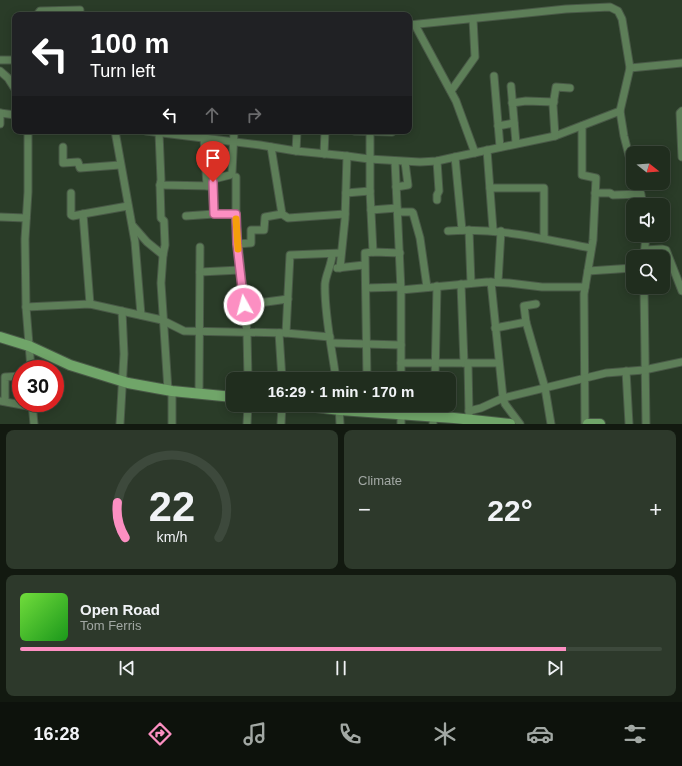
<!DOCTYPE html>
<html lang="en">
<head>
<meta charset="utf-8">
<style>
  body { margin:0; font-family:Arial,sans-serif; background:#2d392b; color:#f1f3f6; height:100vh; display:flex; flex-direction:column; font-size:15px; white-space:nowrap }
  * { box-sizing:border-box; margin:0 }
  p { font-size:13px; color:#a2a8a4 }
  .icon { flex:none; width:22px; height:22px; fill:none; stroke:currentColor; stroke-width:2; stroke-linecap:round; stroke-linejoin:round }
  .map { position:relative; height:424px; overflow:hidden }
  .drawer { display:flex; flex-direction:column; gap:6px; padding:6px; background:#121910; flex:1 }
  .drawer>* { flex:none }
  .top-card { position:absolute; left:12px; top:12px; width:400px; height:122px; border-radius:8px; box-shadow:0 2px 10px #0003,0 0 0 1px #3d493c; background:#202124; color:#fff; overflow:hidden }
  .needle { width:26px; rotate:107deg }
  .fabs { position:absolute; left:626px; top:146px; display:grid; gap:8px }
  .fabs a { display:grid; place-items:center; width:44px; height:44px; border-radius:8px; background:#202d1e; box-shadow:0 2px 10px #0003,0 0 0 1px #3d493c; font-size:20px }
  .speed { position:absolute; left:12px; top:360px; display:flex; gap:8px; font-size:20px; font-weight:700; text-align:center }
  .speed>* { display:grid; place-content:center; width:52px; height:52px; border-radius:50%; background:#202d1e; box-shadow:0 2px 10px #0003,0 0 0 1px #3d493c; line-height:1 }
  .speed .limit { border:6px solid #d22; background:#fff; color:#111 }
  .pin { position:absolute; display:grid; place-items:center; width:34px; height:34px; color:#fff; margin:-41px -17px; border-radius:50% 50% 50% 0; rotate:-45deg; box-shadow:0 0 4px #0007 }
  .pin .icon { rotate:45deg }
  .me { position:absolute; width:44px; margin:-22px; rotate:353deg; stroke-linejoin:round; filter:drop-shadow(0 0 3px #0008) }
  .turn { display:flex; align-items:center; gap:14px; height:84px; padding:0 12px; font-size:18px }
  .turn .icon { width:52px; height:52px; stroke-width:2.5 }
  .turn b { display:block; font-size:28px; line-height:34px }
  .lanes { display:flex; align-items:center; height:38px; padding:0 12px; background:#0003; justify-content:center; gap:20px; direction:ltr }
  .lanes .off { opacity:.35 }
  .big { font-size:30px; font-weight:600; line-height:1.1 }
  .drawer .card { flex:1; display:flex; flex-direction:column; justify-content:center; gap:6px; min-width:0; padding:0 14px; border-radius:8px; background:#2d392b }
  .drawer .dial { align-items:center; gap:0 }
  .dial svg { height:104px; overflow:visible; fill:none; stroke:#3d493c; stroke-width:7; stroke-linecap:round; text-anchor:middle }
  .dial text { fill:#f1f3f6; stroke:none }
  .song { display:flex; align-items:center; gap:12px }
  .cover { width:48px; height:48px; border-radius:6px; background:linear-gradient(135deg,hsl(100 70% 55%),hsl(120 70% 35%)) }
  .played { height:4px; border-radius:2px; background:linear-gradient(90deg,#fc8fc2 85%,#3d493c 85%) }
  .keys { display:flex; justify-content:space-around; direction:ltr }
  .heat { display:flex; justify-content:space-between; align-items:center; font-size:22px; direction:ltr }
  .drawer .tiles { flex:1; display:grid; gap:6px; grid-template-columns:1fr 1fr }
  .card:last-child { grid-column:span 2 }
  .trip { position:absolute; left:226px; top:372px; width:230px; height:40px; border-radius:8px; background:#202d1e; box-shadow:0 2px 10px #0003,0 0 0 1px #3d493c; font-weight:600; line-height:40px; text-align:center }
  .tabs { display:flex; height:64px; justify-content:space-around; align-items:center; background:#0d120c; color:#a2a8a4 }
  .tabs .icon { width:28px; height:28px }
  .tabs .selected { color:#fc8fc2 }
  .tabs b { font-size:18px; color:#f1f3f6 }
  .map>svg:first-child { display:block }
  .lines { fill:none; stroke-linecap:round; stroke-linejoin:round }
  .street-casing { stroke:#495947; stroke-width:9 }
  .secondary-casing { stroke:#495947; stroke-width:12 }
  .street { stroke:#5d7e58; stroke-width:7 }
  .secondary { stroke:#70a569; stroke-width:10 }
  .route-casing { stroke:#a45d7e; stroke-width:10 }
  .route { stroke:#fc8fc2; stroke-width:7 }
  .slow { stroke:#f59e0b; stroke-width:7 }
</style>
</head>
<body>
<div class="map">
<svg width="682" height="424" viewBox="0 0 682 424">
  <rect width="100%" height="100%" fill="#2a3c28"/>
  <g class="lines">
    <defs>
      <g id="street">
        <polyline points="37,15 40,11 80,10"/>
        <polyline points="409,25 566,9 610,7 618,11 622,19 630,68 682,63"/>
        <polyline points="415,25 456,101 475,153"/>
        <polyline points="0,60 15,60"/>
        <polyline points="630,68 620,111 624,136 633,171"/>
        <polyline points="0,71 8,78 15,89"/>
        <polyline points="494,76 500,147"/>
        <polyline points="511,86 516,143"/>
        <polyline points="451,91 475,57 473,19"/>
        <polyline points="512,103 526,101 554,102"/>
        <polyline points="682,111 680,113 682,157"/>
        <polyline points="0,113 15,115"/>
        <polyline points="0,124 0,113"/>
        <polyline points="498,126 514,123"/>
        <polyline points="582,126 582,175 596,178 593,240 584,294 585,424"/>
        <polyline points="28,131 28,192 25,239 26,307 31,369"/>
        <polyline points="115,131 135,242 141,315"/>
        <polyline points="146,131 260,145 296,151 347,156 369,159 420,162 437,161 455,157 555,136 620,111"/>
        <polyline points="234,131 232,173 230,175 214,179 212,186 214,214 236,214"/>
        <polyline points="354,131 392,132 393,131"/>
        <polyline points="370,131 370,191 373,252"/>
        <polyline points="159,133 161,180 160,185 212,186"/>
        <polyline points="555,136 553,105 556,87 570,88"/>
        <polyline points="204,138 207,186"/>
        <polyline points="63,147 63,163 78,162 80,168 120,165"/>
        <polyline points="271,147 282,214 288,218 345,214"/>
        <polyline points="487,150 493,230"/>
        <polyline points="296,151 297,131"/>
        <polyline points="324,154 325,131"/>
        <polyline points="455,157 462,230"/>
        <polyline points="395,161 401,290 401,379"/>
        <polyline points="437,161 439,191 437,195 437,200"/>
        <polyline points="236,177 236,221 247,333 248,379"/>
        <polyline points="637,183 644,205"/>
        <polyline points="396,187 408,185 405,162"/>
        <polyline points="490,188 544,188 544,238"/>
        <polyline points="71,193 71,215 73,216 83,214 90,304"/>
        <polyline points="346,193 370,191"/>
        <polyline points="595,193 610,193 613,195 641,194"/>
        <polyline points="371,210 397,208"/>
        <polyline points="398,212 412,212 413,213 420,238 427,287"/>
        <polyline points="83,214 128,206"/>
        <polyline points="186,216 214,214"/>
        <polyline points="0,217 26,218"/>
        <polyline points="133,226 147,242 163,255 165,245 164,221 161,218 160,185"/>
        <polyline points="469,230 471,283"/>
        <path d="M 448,231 C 498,227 543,239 591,248"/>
        <polyline points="237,244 251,243 251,230 264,230 265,217 282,214"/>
        <polyline points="645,250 662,249 666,250 682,291"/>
        <path d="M 332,254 C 332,265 326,273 325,284 C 324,313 332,349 336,379"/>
        <polyline points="163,255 161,283 168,390"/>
        <polyline points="644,257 646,235"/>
        <polyline points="337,268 364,265"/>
        <polyline points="340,268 345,219 347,156"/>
        <polyline points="588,271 633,268"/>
        <polyline points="200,272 240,270"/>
        <polyline points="491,282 503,398 505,404 520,424"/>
        <polyline points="498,282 501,231"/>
        <polyline points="461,284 464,363"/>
        <polyline points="644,287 646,424"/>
        <polyline points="366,288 401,287"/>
        <polyline points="401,290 487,282 509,283 542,287 585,287"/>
        <polyline points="536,304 524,306 526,322 545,388 551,424"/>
        <polyline points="244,305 288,299"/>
        <polyline points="26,307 90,304 162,320 184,331 286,333 330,337"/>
        <polyline points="495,328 526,322"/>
        <polyline points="279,333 282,379"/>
        <polyline points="286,333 290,255 341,253"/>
        <polyline points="332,343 401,345"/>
        <polyline points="401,363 498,363"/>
        <polyline points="468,363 469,414"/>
        <polyline points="626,371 629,424"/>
        <polyline points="367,379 365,253 373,252 400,253"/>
        <polyline points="435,379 437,286"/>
        <polyline points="199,393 200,247"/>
        <polyline points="0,401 33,407"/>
        <polyline points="5,401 5,377 21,376"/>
        <polyline points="32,403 34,424"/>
        <polyline points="339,406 340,424"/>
        <polyline points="469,411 481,408 503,398 606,373 644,370 682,362"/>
        <polyline points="120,424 124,354 122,311"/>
        <polyline points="172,424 172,391"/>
        <polyline points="247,424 248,405"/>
        <polyline points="281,424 282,405"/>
        <polyline points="401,424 401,405"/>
        <polyline points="433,424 434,405"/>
      </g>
      <g id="secondary">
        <polyline points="0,337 29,346 70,365 128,383 172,391 233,397"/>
        <polyline points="300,405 340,410 454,418 510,424"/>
        <polyline points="588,424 600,424"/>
      </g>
    </defs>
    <use href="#street" class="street-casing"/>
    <use href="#secondary" class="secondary-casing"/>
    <use href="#street" class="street"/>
    <use href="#secondary" class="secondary"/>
  </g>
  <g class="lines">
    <defs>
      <polyline id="route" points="213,182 214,214 236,214 237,244 244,305"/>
    </defs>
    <use href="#route" class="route-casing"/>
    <use href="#route" class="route"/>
    <polyline class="slow" points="236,219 238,249"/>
  </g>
</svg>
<div class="fabs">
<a><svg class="needle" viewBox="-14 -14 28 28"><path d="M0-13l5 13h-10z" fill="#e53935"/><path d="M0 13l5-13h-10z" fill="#a2a8a4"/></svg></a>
<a><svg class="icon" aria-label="sound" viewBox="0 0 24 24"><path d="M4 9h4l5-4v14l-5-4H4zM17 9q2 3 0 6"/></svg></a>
<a><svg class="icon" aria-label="search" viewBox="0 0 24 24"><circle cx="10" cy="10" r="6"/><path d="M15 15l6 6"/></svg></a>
</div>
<div class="speed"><div class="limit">30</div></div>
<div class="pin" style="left:213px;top:182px;background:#d93025"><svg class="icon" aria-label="arrive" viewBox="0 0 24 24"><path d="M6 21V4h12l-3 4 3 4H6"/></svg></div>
<svg class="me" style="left:244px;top:305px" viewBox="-20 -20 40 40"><circle r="17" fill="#fc8fc2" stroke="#fff" stroke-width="3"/><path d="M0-11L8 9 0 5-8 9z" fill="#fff"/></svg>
<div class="trip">16:29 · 1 min · 170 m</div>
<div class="top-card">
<div class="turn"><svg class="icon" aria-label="left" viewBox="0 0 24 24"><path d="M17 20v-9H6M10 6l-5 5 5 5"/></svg><div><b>100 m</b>Turn left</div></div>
<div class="lanes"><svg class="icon" aria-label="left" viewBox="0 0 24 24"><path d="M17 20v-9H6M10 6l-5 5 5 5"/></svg><svg class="icon off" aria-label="ahead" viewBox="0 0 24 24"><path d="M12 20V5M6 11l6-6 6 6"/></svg><svg class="icon off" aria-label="right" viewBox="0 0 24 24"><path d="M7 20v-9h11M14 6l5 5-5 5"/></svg></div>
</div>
</div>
<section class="drawer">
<div class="tiles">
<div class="card dial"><svg viewBox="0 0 100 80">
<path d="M14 69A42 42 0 1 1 86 69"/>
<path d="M14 69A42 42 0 0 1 8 42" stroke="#fc8fc2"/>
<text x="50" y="56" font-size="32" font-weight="700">22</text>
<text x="50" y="72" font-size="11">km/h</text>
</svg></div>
<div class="card"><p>Climate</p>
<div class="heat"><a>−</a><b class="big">22°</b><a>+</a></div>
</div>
<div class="card">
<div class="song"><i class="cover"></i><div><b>Open Road</b><p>Tom Ferris</p></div></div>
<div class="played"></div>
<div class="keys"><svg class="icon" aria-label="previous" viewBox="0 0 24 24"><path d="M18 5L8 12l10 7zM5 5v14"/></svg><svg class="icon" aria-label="pause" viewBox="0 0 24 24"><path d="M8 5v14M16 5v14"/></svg><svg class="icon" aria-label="next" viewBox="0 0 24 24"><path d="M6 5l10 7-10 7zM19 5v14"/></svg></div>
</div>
</div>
</section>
<nav class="tabs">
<b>16:28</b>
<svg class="icon selected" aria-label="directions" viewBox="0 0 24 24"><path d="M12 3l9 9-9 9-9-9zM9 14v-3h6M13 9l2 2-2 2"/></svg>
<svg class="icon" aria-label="music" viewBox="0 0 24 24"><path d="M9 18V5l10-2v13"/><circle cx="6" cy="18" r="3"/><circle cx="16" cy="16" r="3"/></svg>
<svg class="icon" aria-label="phone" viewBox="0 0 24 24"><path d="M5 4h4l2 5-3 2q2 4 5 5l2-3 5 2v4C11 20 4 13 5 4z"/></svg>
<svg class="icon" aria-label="climate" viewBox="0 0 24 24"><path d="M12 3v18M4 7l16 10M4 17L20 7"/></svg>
<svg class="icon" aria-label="car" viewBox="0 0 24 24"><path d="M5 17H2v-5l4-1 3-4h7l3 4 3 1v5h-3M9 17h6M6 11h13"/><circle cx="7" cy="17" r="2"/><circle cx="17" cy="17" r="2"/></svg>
<svg class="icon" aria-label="filters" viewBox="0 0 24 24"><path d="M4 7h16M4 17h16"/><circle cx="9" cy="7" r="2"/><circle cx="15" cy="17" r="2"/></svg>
</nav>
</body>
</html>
